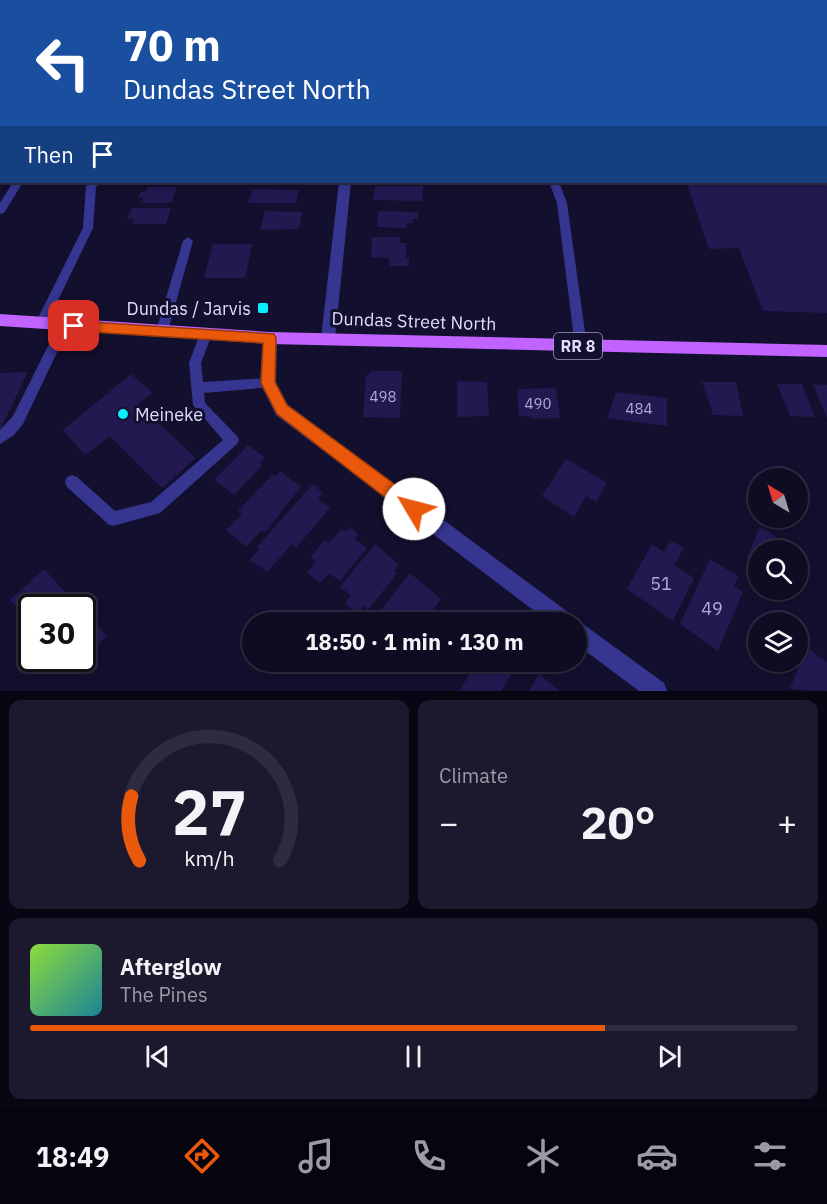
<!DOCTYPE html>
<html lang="en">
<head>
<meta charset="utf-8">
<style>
  body { margin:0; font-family:"IBM Plex Sans",sans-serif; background:#1c192f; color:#f1f3f6; height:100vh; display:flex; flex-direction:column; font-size:22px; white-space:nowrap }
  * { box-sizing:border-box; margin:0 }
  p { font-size:20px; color:#9b9ba5 }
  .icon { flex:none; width:33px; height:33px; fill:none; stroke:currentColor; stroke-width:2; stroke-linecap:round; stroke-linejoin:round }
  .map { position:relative; height:691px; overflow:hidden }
  .sheet { display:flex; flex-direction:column; gap:9px; padding:9px; background:#080613; flex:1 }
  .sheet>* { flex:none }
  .guide { position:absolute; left:0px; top:0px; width:828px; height:183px; box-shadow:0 3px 9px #0003,0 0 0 2px #2e2b40; background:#1a4fa0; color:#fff; overflow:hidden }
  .needle { width:39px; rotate:322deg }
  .controls { position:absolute; left:748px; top:468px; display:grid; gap:12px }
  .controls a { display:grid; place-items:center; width:60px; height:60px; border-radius:50%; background:#0e0b22; box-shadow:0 3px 9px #0003,0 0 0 2px #2e2b40; font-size:30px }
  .speed { position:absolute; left:18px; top:594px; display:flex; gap:12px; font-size:30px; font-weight:700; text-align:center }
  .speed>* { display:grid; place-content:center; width:78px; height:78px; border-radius:50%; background:#0e0b22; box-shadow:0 3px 9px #0003,0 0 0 2px #2e2b40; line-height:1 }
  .speed .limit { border:3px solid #111; border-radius:9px; background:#fff; color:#111 }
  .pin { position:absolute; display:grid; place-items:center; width:51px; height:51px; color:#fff; margin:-26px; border-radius:12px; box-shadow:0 3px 9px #0006 }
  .me { position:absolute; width:66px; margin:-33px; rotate:307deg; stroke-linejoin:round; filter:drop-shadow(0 0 4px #0008) }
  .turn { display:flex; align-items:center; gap:21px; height:126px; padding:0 24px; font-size:27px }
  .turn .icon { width:78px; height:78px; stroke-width:2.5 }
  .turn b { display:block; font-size:42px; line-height:51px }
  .then { display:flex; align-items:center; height:57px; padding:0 24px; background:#0003; gap:12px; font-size:22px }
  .big { font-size:45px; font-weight:700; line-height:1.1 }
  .sheet .tile { flex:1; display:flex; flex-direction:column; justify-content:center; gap:9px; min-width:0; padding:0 21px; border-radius:12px; background:#1c192f }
  .sheet .dial { align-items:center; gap:0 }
  .dial svg { height:156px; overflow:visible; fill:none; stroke:#2e2b40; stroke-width:7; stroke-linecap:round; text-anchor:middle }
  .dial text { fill:#f1f3f6; stroke:none }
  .song { display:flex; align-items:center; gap:18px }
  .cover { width:72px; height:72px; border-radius:9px; background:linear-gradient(135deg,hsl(90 70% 55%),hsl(190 70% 35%)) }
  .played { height:6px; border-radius:3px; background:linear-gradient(90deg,#ea580c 75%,#2e2b40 75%) }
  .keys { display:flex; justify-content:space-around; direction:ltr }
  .heat { display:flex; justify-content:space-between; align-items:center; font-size:33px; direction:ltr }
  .sheet .tiles { flex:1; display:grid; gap:9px; grid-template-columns:1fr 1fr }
  .tile:last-child { grid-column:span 2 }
  .trip { position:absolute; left:242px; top:612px; width:345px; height:60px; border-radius:30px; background:#0e0b22; box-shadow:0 3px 9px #0003,0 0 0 2px #2e2b40; font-weight:700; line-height:60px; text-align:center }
  .tab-bar { display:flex; height:96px; justify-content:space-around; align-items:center; background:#06040e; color:#9b9ba5 }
  .tab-bar .icon { width:42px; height:42px }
  .tab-bar .selected { color:#ea580c }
  .tab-bar b { font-size:27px; color:#f1f3f6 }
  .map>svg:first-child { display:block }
  .building { fill:#231951 }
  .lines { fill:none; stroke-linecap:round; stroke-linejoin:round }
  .service { fill:#363691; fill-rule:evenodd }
  .minor { fill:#363691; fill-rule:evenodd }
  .primary { fill:#c063ff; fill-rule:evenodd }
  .route { fill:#ea580c; stroke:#983908; stroke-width:1.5 }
  .poi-dot { fill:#08efff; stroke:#130f2e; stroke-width:2 }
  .labels { text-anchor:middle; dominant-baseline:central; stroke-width:6; stroke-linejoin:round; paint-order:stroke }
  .number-label { font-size:15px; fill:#b0abd4 }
  .shield { fill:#130f2e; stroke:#a29ec0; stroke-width:1.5 }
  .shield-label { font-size:16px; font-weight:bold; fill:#dfdcff }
  .poi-label { font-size:18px; fill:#dfdcff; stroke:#130f2e; text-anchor:end }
  .street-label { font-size:18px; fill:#dfdcff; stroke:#130f2e }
  .near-number-label { font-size:18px; fill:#b0abd4 }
</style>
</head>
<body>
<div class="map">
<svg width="827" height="691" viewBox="0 0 827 691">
  <rect width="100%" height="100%" fill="#130f2e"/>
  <g class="building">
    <polygon points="686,182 827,182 827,313 763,311 739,248 709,249"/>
    <polygon points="375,186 423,186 422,201 373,200"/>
    <polygon points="148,187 177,187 171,203 140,203 143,198 138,198 140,192 146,191"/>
    <polygon points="253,189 299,190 296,203 248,203"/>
    <polygon points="132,208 171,208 166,224 132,224 134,219 127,218"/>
    <polygon points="265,211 302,212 299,229 260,230"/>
    <polygon points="378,211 419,212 418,219 413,219 413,223 407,223 406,228 377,227"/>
    <polygon points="372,237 400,237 400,243 406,243 406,258 409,258 409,266 390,266 389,258 371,257"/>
    <polygon points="213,244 252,244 245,278 204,278"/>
    <polygon points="372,371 402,371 400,418 363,417 366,376"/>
    <polygon points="28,372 0,430 0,373"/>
    <polygon points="131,374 153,393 138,404 196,458 162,488 110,436 85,455 63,430"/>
    <polygon points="457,381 487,382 489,416 457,417"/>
    <polygon points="702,382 736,382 743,416 713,415"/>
    <polygon points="777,384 802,384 815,417 790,416"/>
    <polygon points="813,384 827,385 827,419"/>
    <polygon points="556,388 560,418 534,419 533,417 519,416 517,389"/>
    <polygon points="616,392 667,398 667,426 607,418"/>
    <polygon points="248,445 265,458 259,463 262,466 234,495 214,480"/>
    <polygon points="566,459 607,483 596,502 586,496 574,517 542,496"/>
    <polygon points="280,471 301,487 265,532 262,530 246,547 226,530 242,514 238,511 272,475 276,476"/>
    <polygon points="313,484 323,493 318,498 330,508 296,548 292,544 267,572 250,560 259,549 257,547"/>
    <polygon points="350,527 358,534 355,539 367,548 340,581 329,573 320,583 307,573 316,562 311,557 325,539 329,543 342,529 345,532"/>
    <polygon points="760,527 776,536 770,550 759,550 759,564 747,557"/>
    <polygon points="670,540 684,548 674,565 694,578 673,621 627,589 652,544 664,552"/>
    <polygon points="375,544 398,564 394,571 397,573 368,610 364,606 357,615 345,603 351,595 340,587"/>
    <polygon points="710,559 738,576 734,586 743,592 718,651 680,624"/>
    <polygon points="44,569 80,608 32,608 32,625 10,600"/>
    <polygon points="410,573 441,599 424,622 372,622"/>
    <polygon points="82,610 107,636 71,670 61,658 82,658"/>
    <polygon points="806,647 827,662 827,691 790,689"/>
    <polygon points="477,662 518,662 501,691 459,691"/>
    <polygon points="539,674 560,691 529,691"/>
  </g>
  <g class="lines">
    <g class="service">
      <polygon points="0,0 4,1 5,2 2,2 0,4"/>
      <polygon points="645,0 656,0 643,2"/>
      <rect x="0" y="68" width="2" height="4"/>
      <rect x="0" y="150" width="2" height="6"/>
      <polygon points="13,182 23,182 4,213 0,214 0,203"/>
      <polygon points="91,182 102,182 96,187 93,228 45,327 37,327 35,324 83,228 86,186"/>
      <polygon points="549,182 559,182 567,203 587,346 585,349 577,349 575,346 557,203"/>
      <polygon points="188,237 193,241 168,331 166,334 158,334 156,331 183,241"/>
      <polygon points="64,320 68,322 70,325 23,424 14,435 0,444 0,430 13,416 60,322"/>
      <polygon points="206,329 210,331 212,334 201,363 203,382 268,378 272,379 274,383 272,387 204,393 205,403 237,436 239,440 237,444 160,513 113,526 108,524 67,487 65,482 67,477 72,475 77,477 115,511 151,502 223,440 193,405 189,363 200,334 202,331"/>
    </g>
    <g class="minor">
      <polygon points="763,0 771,0 772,2 763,2"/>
      <rect x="826" y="83" width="1" height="7"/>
      <polygon points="339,182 351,182 335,338 333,342 323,342 321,338"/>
      <polygon points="270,332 275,334 277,338 276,383 288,405 572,615 575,621 583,624 664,683 667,691 639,691 576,644 576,622 549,622 276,415 260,383 263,338 265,334"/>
    </g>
    <polygon class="primary" points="0,314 270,332 827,345 827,357 270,344 0,326"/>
  </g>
  <polygon class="route" points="74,321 274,334 276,338 275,382 287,405 420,503 422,509 420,515 414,517 408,515 277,414 261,383 263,343 74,331 67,326"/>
  <g class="poi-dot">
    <rect x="257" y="302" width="12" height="12" rx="3"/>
    <circle cx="123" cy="414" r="6"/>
  </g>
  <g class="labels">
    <g class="number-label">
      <text x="383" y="396">498</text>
      <text x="538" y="403">490</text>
      <text x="639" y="408">484</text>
    </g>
    <rect class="shield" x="554" y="333" width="48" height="26" rx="4.5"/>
    <g class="shield-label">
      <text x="578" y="346">RR 8</text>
    </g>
    <g class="poi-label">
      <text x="251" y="308">Dundas / Jarvis</text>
      <text x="135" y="414" text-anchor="start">Meineke</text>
    </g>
    <g class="street-label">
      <text transform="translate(414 321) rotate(2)">Dundas Street North</text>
    </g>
    <g class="near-number-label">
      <text x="661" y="583">51</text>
      <text x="712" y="608">49</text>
    </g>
  </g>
</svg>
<div class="controls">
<a><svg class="needle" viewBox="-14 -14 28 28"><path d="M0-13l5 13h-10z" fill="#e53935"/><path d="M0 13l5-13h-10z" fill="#9b9ba5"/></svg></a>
<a><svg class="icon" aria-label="search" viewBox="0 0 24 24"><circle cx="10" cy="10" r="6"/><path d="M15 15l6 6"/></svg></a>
<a><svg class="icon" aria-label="layers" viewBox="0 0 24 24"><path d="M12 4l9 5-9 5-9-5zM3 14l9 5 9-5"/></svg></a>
</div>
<div class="speed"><div class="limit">30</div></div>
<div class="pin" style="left:74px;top:326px;background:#d93025"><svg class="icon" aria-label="arrive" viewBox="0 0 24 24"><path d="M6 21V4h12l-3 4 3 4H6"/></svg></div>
<svg class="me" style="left:414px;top:509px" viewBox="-20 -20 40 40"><circle r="19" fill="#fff"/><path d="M0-13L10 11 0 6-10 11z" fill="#ea580c"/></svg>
<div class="trip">18:50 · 1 min · 130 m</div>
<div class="guide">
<div class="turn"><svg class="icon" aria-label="left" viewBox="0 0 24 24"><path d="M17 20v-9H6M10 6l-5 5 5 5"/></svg><div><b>70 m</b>Dundas Street North</div></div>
<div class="then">Then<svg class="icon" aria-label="arrive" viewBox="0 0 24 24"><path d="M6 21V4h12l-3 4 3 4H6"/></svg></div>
</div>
</div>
<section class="sheet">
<div class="tiles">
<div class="tile dial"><svg viewBox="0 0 100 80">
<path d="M14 69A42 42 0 1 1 86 69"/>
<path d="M14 69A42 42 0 0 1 10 36" stroke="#ea580c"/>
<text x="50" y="56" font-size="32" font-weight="700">27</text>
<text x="50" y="72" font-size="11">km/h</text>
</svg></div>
<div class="tile"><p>Climate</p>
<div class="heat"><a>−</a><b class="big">20°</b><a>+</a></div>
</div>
<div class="tile">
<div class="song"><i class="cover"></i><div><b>Afterglow</b><p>The Pines</p></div></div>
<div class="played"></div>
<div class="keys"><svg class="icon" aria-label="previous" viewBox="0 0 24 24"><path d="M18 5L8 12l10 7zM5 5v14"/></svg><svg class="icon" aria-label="pause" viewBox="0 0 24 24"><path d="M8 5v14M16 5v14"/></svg><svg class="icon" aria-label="next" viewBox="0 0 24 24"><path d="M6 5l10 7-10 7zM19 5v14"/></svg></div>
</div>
</div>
</section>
<nav class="tab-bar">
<b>18:49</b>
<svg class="icon selected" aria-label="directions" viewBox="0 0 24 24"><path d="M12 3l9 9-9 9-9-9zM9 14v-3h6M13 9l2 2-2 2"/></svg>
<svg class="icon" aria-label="music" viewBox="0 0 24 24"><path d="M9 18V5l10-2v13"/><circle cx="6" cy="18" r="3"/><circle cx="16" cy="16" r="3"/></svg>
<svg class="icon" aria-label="phone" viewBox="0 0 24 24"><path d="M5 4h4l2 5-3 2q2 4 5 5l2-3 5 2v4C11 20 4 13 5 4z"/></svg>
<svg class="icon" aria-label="climate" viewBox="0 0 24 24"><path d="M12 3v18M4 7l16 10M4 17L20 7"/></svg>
<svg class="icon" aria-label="car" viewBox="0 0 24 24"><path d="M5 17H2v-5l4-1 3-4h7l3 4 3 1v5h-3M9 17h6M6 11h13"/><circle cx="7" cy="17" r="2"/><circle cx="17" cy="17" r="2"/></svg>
<svg class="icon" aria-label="filters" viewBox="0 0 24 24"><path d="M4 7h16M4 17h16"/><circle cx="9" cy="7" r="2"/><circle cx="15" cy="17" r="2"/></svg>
</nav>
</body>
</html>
